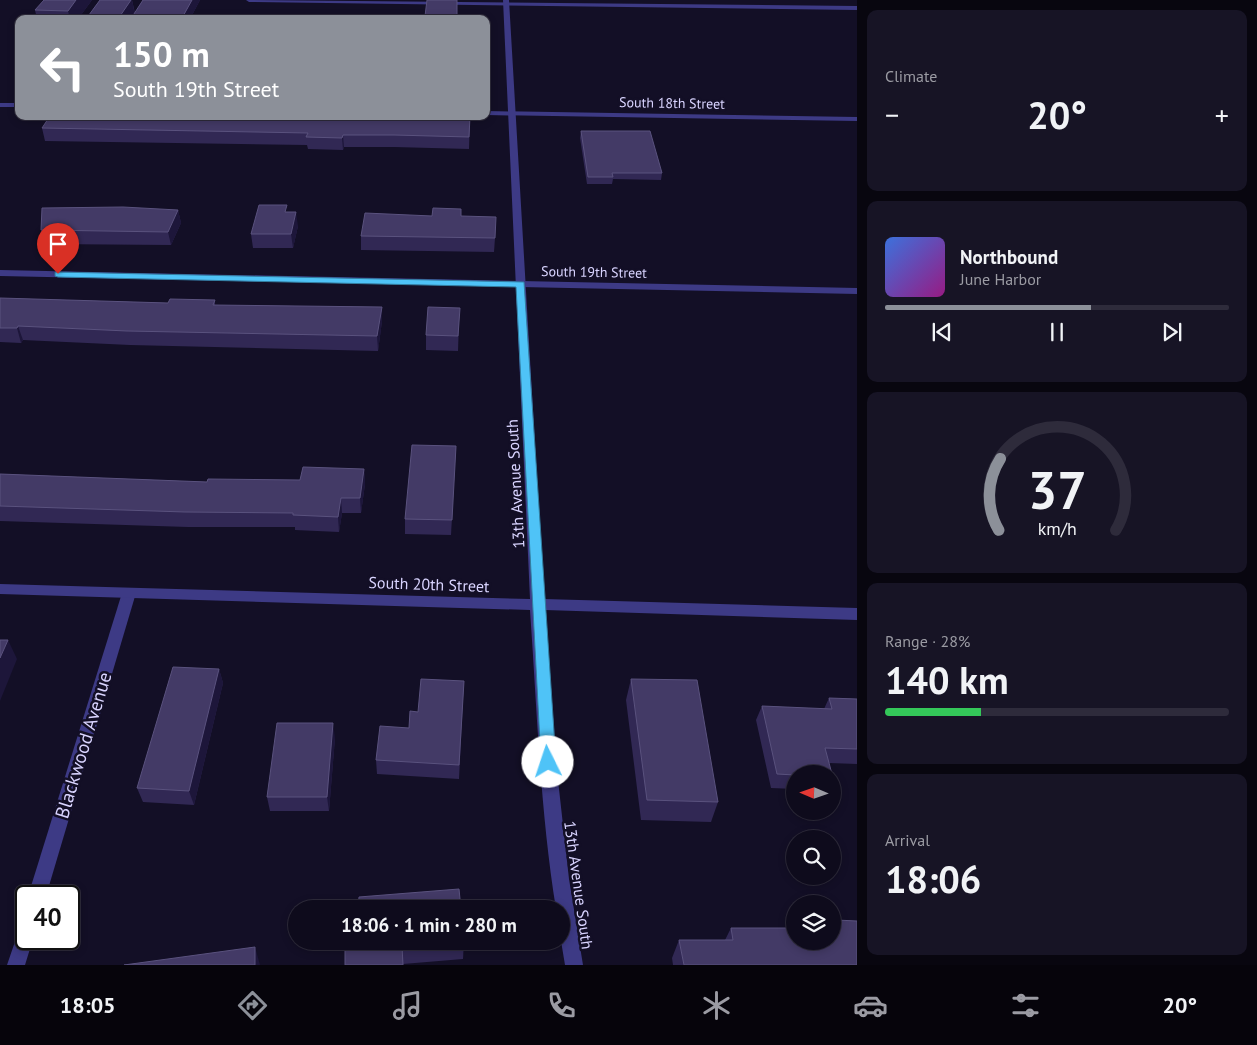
<!DOCTYPE html>
<html lang="en">
<head>
<meta charset="utf-8">
<style>
  body { margin:0; font-family:"PT Sans",sans-serif; background:#171425; color:#f1f3f6; height:100vh; display:flex; flex-direction:column; font-size:19px; white-space:nowrap }
  * { box-sizing:border-box; margin:0 }
  p { font-size:16px; color:#9b9ba3 }
  .icon { flex:none; width:28px; height:28px; fill:none; stroke:currentColor; stroke-width:2; stroke-linecap:round; stroke-linejoin:round }
  .map { position:relative; flex:1; overflow:hidden }
  .side { display:flex; flex-direction:column; gap:10px; padding:10px; background:#08060f; width:400px }
  .side>* { flex:none }
  .guide { position:absolute; left:15px; top:15px; width:475px; height:105px; border-radius:10px; box-shadow:0 2px 8px #0003,0 0 0 1px #2e2b3b; background:#8c9099; color:#fff; overflow:hidden }
  .needle { width:32px; rotate:272deg }
  .buttons { position:absolute; left:786px; top:765px; display:grid; gap:10px }
  .buttons a { display:grid; place-items:center; width:55px; height:55px; border-radius:50%; background:#0e0b1c; box-shadow:0 2px 8px #0003,0 0 0 1px #2e2b3b; font-size:25px }
  .speed { position:absolute; left:15px; top:885px; display:flex; gap:10px; font-size:25px; font-weight:700; text-align:center }
  .speed>* { display:grid; place-content:center; width:65px; height:65px; border-radius:50%; background:#0e0b1c; box-shadow:0 2px 8px #0003,0 0 0 1px #2e2b3b; line-height:1 }
  .speed .limit { border:2px solid #111; border-radius:8px; background:#fff; color:#111 }
  .pin { position:absolute; display:grid; place-items:center; width:42px; height:42px; color:#fff; margin:-51px -21px; border-radius:50% 50% 50% 0; rotate:-45deg; box-shadow:0 0 5px #0007 }
  .pin .icon { rotate:45deg }
  .me { position:absolute; width:55px; margin:-28px; rotate:356deg; stroke-linejoin:round; filter:drop-shadow(0 0 4px #0008) }
  .turn { display:flex; align-items:center; gap:18px; height:105px; padding:0 15px; font-size:22px }
  .turn .icon { width:65px; height:65px; stroke-width:2.5 }
  .turn b { display:block; font-size:35px; line-height:42px }
  .big { font-size:38px; font-weight:600; line-height:1.1 }
  .side .widget { flex:1; display:flex; flex-direction:column; justify-content:center; gap:8px; min-width:0; padding:0 18px; border-radius:10px; background:#171425 }
  .side .dial { align-items:center; gap:0 }
  .dial svg { height:130px; overflow:visible; fill:none; stroke:#2e2b3b; stroke-width:7; stroke-linecap:round; text-anchor:middle }
  .dial text { fill:#f1f3f6; stroke:none }
  .song { display:flex; align-items:center; gap:15px }
  .cover { width:60px; height:60px; border-radius:8px; background:linear-gradient(135deg,hsl(220 70% 55%),hsl(310 70% 35%)) }
  .played { height:5px; border-radius:2px; background:linear-gradient(90deg,#8c9099 60%,#2e2b3b 60%) }
  .keys { display:flex; justify-content:space-around; direction:ltr }
  .heat { display:flex; justify-content:space-between; align-items:center; font-size:28px; direction:ltr }
  .charge { height:8px; border-radius:4px; background:linear-gradient(90deg,#34c759 28%,#2e2b3b 0) }
  .trip { position:absolute; left:288px; top:900px; width:282px; height:50px; border-radius:25px; background:#0e0b1c; box-shadow:0 2px 8px #0003,0 0 0 1px #2e2b3b; font-weight:600; line-height:50px; text-align:center }
  .tab-bar { display:flex; height:80px; justify-content:space-around; align-items:center; background:#06040b; color:#9b9ba3 }
  .tab-bar .icon { width:35px; height:35px }
  .tab-bar .selected { color:#8c9099 }
  .tab-bar b { font-size:22px; color:#f1f3f6 }
  main { display:flex; flex:1; min-height:0 }
  .map>svg:first-child { display:block }
  .lines { fill:none; stroke-linecap:round; stroke-linejoin:round }
  .minor { fill:#3d3a85; fill-rule:evenodd }
  .tertiary { fill:#3d3a85; fill-rule:evenodd }
  .wall { fill:#312854 }
  .shaded-wall { fill:#1d163a }
  .building { fill:#433a66; stroke:#5a527e }
  .route { fill:#4fc3f7; stroke:#337fa1 }
  .labels { text-anchor:middle; dominant-baseline:central; stroke-width:5; stroke-linejoin:round; paint-order:stroke }
  .far-street-label { font-size:14px; fill:#d9d4ff; stroke:#130f26 }
  .street-label { font-size:16px; fill:#d9d4ff; stroke:#130f26 }
  .near-street-label { font-size:19px; fill:#d9d4ff; stroke:#130f26 }
</style>
</head>
<body>
<main>
<div class="map">
<svg width="857" height="965" viewBox="0 0 857 965">
  <rect width="100%" height="100%" fill="#130f26"/>
  <g class="lines">
    <g class="minor">
      <polygon points="246,0 857,6 857,10 249,2"/>
      <rect x="0" y="103" width="19" height="4"/>
      <polygon points="486,111 857,117 857,121 486,115"/>
      <polygon points="0,270 857,288 857,294 0,276"/>
      <polygon points="129,588 134,589 136,593 46,896 28,896 122,593 124,589"/>
      <polygon points="26,924 26,939 33,939 25,965 7,965 20,927"/>
    </g>
    <path class="tertiary" d="M 503,0 L 509,0 L 544,599 L 857,608 L 857,620 L 545,610 L 558,780 L 569,879 L 583,965 L 565,965 L 561,941 L 561,909 L 556,909 C 540,810 537,709 530,610 L 0,594 L 0,584 L 530,599 Z"/>
  </g>
  <g class="wall">
    <polygon points="92,0 78,19 37,19 35,10"/>
    <polygon points="100,0 132,0 135,13 143,0 200,0 190,19 86,19"/>
    <polygon points="457,0 457,19 425,19 425,16"/>
    <polygon points="470,116 469,149 394,147 344,147 343,150 308,149 307,145 45,141 42,128"/>
    <polygon points="581,131 662,173 661,180 613,179 612,184 587,184 580,138"/>
    <polygon points="178,210 181,223 171,245 45,244 41,230"/>
    <polygon points="287,212 298,226 293,248 253,248 251,234"/>
    <polygon points="461,216 495,238 494,252 361,250 361,236"/>
    <polygon points="0,298 168,303 215,300 215,305 382,307 382,321 378,351 130,345 23,340 21,343 0,342"/>
    <polygon points="459,322 458,351 426,350 426,335"/>
    <polygon points="456,446 451,535 405,534 405,519"/>
    <polygon points="364,469 365,484 361,513 342,513 339,532 295,530 295,527 188,527 0,521 0,474 207,482 300,480"/>
    <polygon points="219,669 223,683 194,805 143,802 137,788"/>
    <polygon points="631,679 718,802 711,822 641,820 626,700"/>
    <polygon points="464,681 459,779 377,774 376,760 409,728 418,712"/>
    <polygon points="829,698 857,699 857,764 829,763 795,774 795,789 771,788 756,720 762,706 824,709"/>
    <polygon points="335,738 329,811 270,811 267,797"/>
    <polygon points="836,920 857,965 673,965 672,958 679,940 725,940 731,928 832,941 832,926"/>
    <polygon points="345,941 464,941 463,959 403,964"/>
  </g>
  <g class="shaded-wall">
    <polygon points="76,0 92,0 78,19 70,19 68,11"/>
    <polygon points="131,0 132,0 135,15 132,17 132,19 118,19"/>
    <polygon points="192,0 200,0 190,19 182,19"/>
    <polygon points="343,135 344,147 343,150 342,138"/>
    <polygon points="178,210 181,223 171,245 168,232"/>
    <polygon points="296,212 298,226 293,248 291,234"/>
    <polygon points="382,307 382,321 378,351 377,336"/>
    <polygon points="18,326 23,340 21,343 17,328"/>
    <polygon points="364,469 365,484 361,513 360,498"/>
    <polygon points="341,498 342,513 339,532 338,517"/>
    <polygon points="8,640 17,659 0,701 0,658"/>
    <polygon points="219,669 223,683 194,805 189,791"/>
    <polygon points="333,723 335,738 329,811 327,797"/>
    <polygon points="255,947 260,965 255,965"/>
  </g>
  <g class="building">
    <polygon points="44,0 76,0 68,11 35,10"/>
    <polygon points="100,0 131,0 118,19 86,19"/>
    <polygon points="143,0 192,0 182,18 132,17"/>
    <polygon points="427,0 457,0 457,17 425,16"/>
    <polygon points="50,116 470,116 469,137 394,135 343,135 342,138 306,137 308,133 42,128"/>
    <polygon points="581,131 650,131 662,173 612,173 613,177 588,177"/>
    <polygon points="259,205 287,205 285,212 296,212 291,234 251,234"/>
    <polygon points="123,207 178,210 168,232 41,230 42,208"/>
    <polygon points="433,208 461,209 461,216 496,217 495,238 361,236 365,213 432,216"/>
    <polygon points="0,298 168,303 170,299 215,300 213,305 382,307 377,336 127,331 18,326 17,328 0,328"/>
    <polygon points="428,307 460,308 458,336 426,335"/>
    <polygon points="412,445 456,446 452,520 405,519"/>
    <polygon points="303,467 364,469 360,498 341,498 338,517 293,515 293,513 185,512 0,506 0,474 207,482 208,479 300,480"/>
    <polygon points="0,640 8,640 0,658"/>
    <polygon points="173,667 219,669 189,791 137,788"/>
    <polygon points="421,679 464,681 459,765 376,760 380,726 409,728 410,711 418,712"/>
    <polygon points="631,679 697,680 718,802 647,800"/>
    <polygon points="829,698 857,699 857,749 825,748 832,774 795,774 795,775 777,774 762,706 832,709"/>
    <polygon points="277,723 333,723 327,797 267,797"/>
    <polygon points="459,889 461,909 358,909 359,897"/>
    <polygon points="836,920 857,921 857,965 684,965 679,940 733,940 731,928 795,928 795,941 832,941 832,929 838,929"/>
    <polygon points="345,941 461,941 402,946 403,965 345,965"/>
    <polygon points="255,947 255,965 124,965"/>
  </g>
  <polygon class="route" points="55,272 524,282 556,762 553,766 548,768 543,766 541,762 516,287 58,277 55,276"/>
  <g class="labels">
    <g class="far-street-label">
      <text transform="translate(672 103) rotate(1)">South 18th Street</text>
      <text transform="translate(594 272) rotate(1)">South 19th Street</text>
    </g>
    <g class="street-label">
      <text transform="translate(515 484) rotate(-93)">13th Avenue South</text>
      <text transform="translate(429 584) rotate(2)">South 20th Street</text>
      <text transform="translate(579 885) rotate(82)">13th Avenue South</text>
    </g>
    <g class="near-street-label">
      <text transform="translate(83 745) rotate(-73)">Blackwood Avenue</text>
    </g>
  </g>
</svg>
<div class="buttons">
<a><svg class="needle" viewBox="-14 -14 28 28"><path d="M0-13l5 13h-10z" fill="#e53935"/><path d="M0 13l5-13h-10z" fill="#9b9ba3"/></svg></a>
<a><svg class="icon" aria-label="search" viewBox="0 0 24 24"><circle cx="10" cy="10" r="6"/><path d="M15 15l6 6"/></svg></a>
<a><svg class="icon" aria-label="layers" viewBox="0 0 24 24"><path d="M12 4l9 5-9 5-9-5zM3 14l9 5 9-5"/></svg></a>
</div>
<div class="speed"><div class="limit">40</div></div>
<div class="pin" style="left:58px;top:274px;background:#d93025"><svg class="icon" aria-label="arrive" viewBox="0 0 24 24"><path d="M6 21V4h12l-3 4 3 4H6"/></svg></div>
<svg class="me" style="left:548px;top:762px" viewBox="-20 -20 40 40"><circle r="19" fill="#fff"/><path d="M0-13L10 11 0 6-10 11z" fill="#4fc3f7"/></svg>
<div class="trip">18:06 · 1 min · 280 m</div>
<div class="guide">
<div class="turn"><svg class="icon" aria-label="left" viewBox="0 0 24 24"><path d="M17 20v-9H6M10 6l-5 5 5 5"/></svg><div><b>150 m</b>South 19th Street</div></div>
</div>
</div>
<section class="side">
<div class="widget"><p>Climate</p>
<div class="heat"><a>−</a><b class="big">20°</b><a>+</a></div>
</div>
<div class="widget">
<div class="song"><i class="cover"></i><div><b>Northbound</b><p>June Harbor</p></div></div>
<div class="played"></div>
<div class="keys"><svg class="icon" aria-label="previous" viewBox="0 0 24 24"><path d="M18 5L8 12l10 7zM5 5v14"/></svg><svg class="icon" aria-label="pause" viewBox="0 0 24 24"><path d="M8 5v14M16 5v14"/></svg><svg class="icon" aria-label="next" viewBox="0 0 24 24"><path d="M6 5l10 7-10 7zM19 5v14"/></svg></div>
</div>
<div class="widget dial"><svg viewBox="0 0 100 80">
<path d="M14 69A42 42 0 1 1 86 69"/>
<path d="M14 69A42 42 0 0 1 15 25" stroke="#8c9099"/>
<text x="50" y="56" font-size="32" font-weight="700">37</text>
<text x="50" y="72" font-size="11">km/h</text>
</svg></div>
<div class="widget"><p>Range · 28%</p><b class="big">140 km</b><div class="charge"></div></div>
<div class="widget"><p>Arrival</p><b class="big">18:06</b></div>
</section>
</main>
<nav class="tab-bar">
<b>18:05</b>
<svg class="icon selected" aria-label="directions" viewBox="0 0 24 24"><path d="M12 3l9 9-9 9-9-9zM9 14v-3h6M13 9l2 2-2 2"/></svg>
<svg class="icon" aria-label="music" viewBox="0 0 24 24"><path d="M9 18V5l10-2v13"/><circle cx="6" cy="18" r="3"/><circle cx="16" cy="16" r="3"/></svg>
<svg class="icon" aria-label="phone" viewBox="0 0 24 24"><path d="M5 4h4l2 5-3 2q2 4 5 5l2-3 5 2v4C11 20 4 13 5 4z"/></svg>
<svg class="icon" aria-label="climate" viewBox="0 0 24 24"><path d="M12 3v18M4 7l16 10M4 17L20 7"/></svg>
<svg class="icon" aria-label="car" viewBox="0 0 24 24"><path d="M5 17H2v-5l4-1 3-4h7l3 4 3 1v5h-3M9 17h6M6 11h13"/><circle cx="7" cy="17" r="2"/><circle cx="17" cy="17" r="2"/></svg>
<svg class="icon" aria-label="filters" viewBox="0 0 24 24"><path d="M4 7h16M4 17h16"/><circle cx="9" cy="7" r="2"/><circle cx="15" cy="17" r="2"/></svg>
<b>20°</b>
</nav>
</body>
</html>
